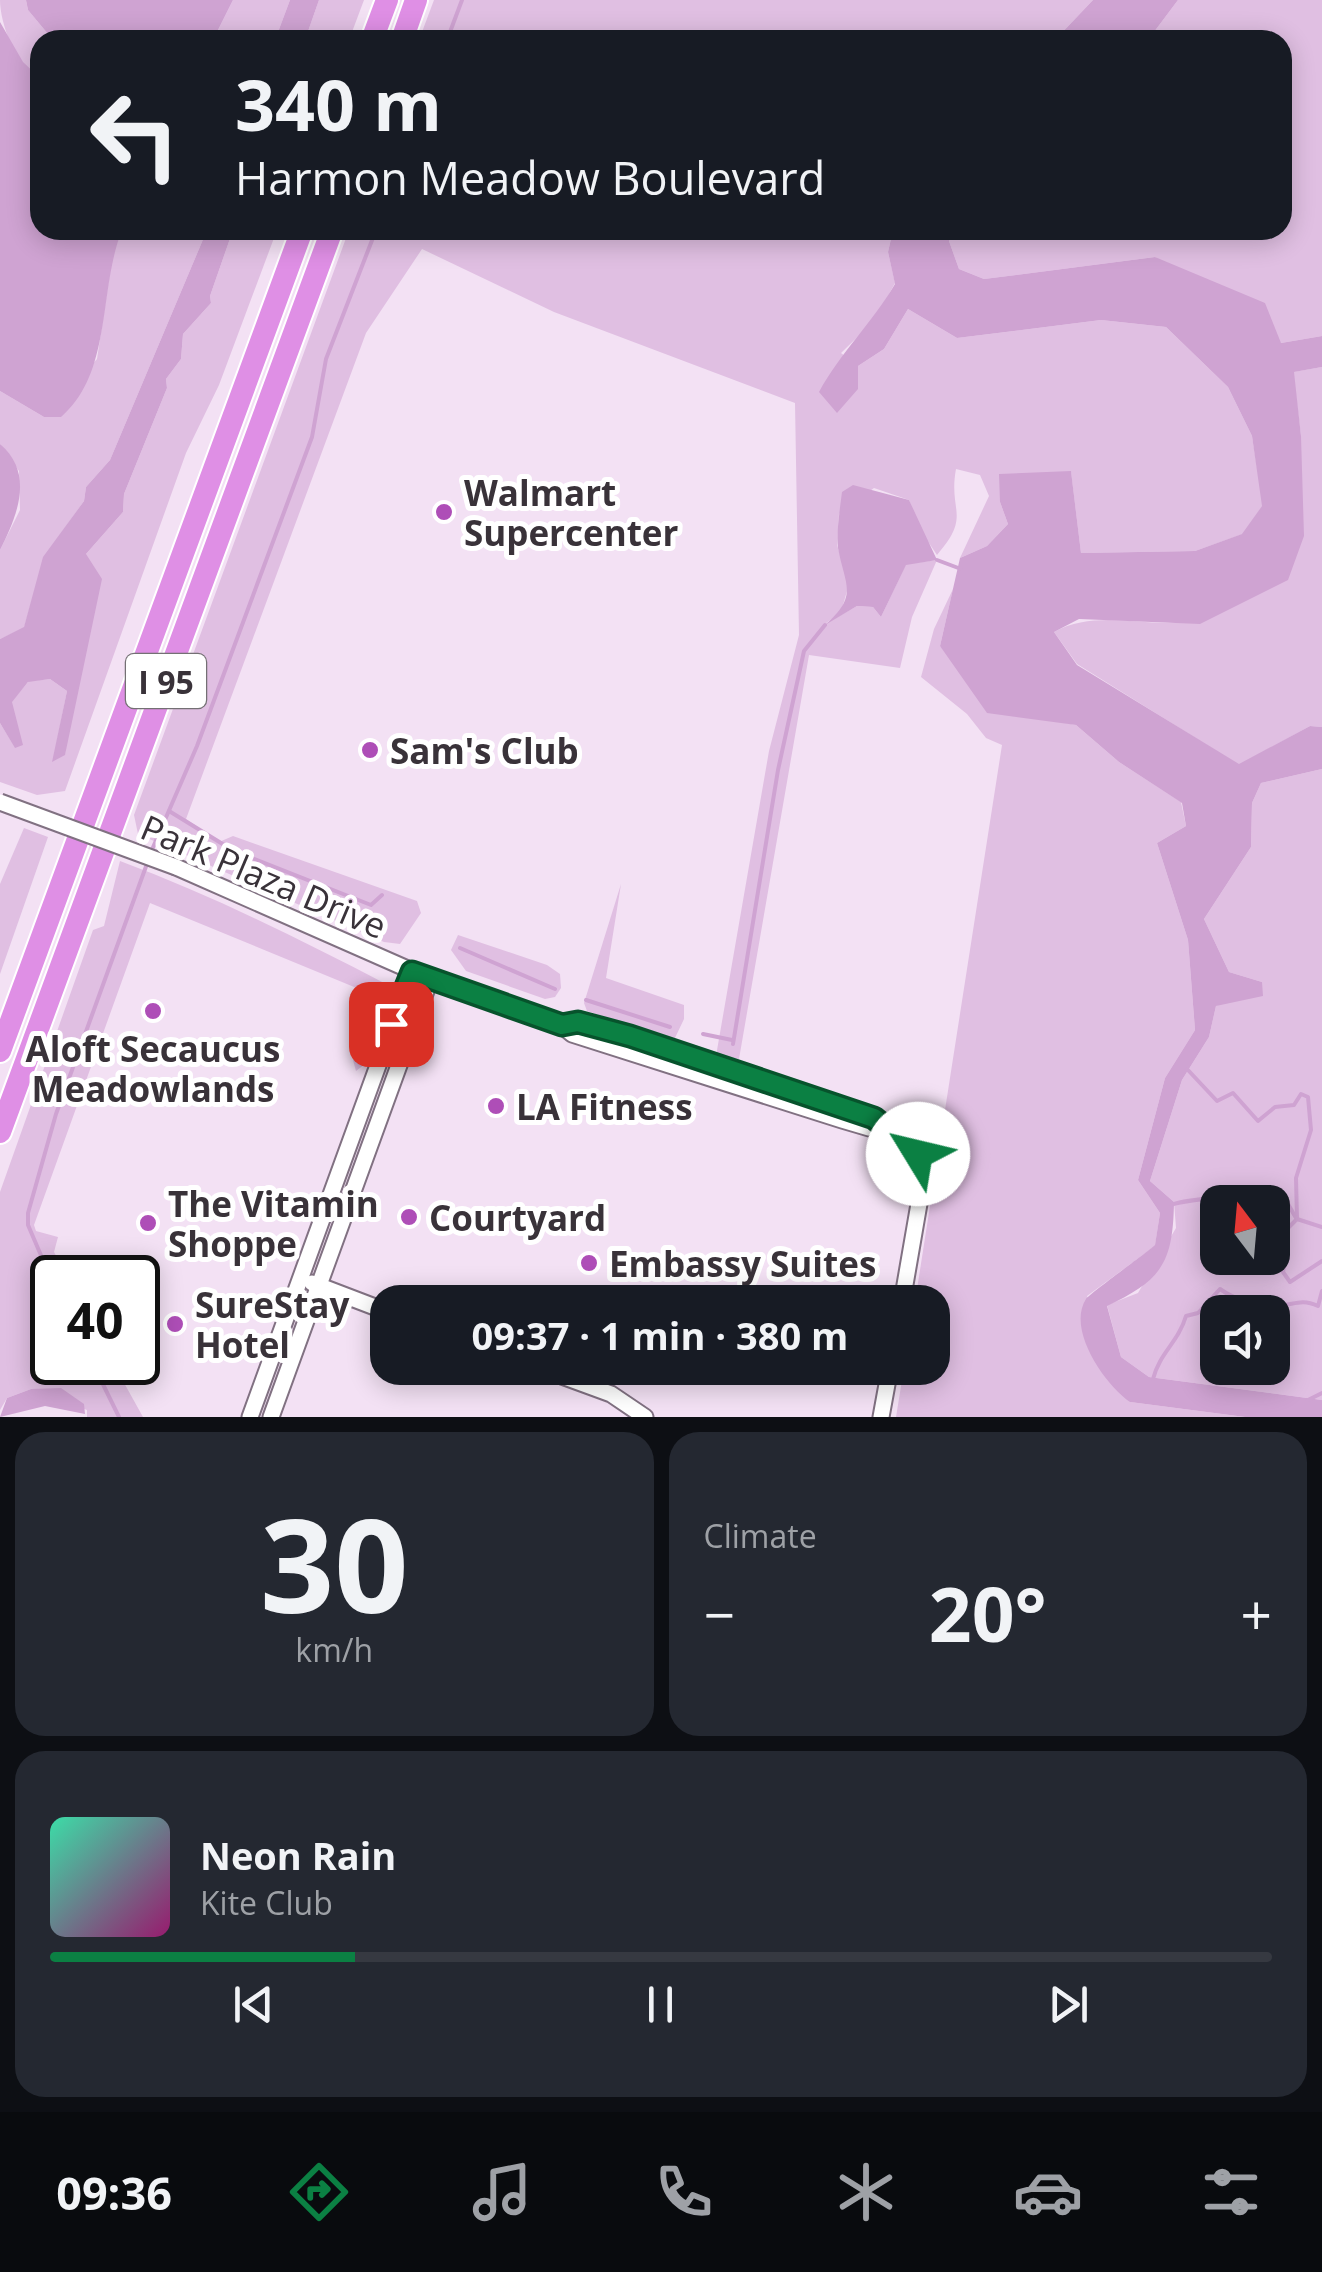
<!DOCTYPE html>
<html lang="en">
<head>
<meta charset="utf-8">
<style>
  body { margin:0; font-family:"Open Sans",sans-serif; background:#242831; color:#f1f3f6; height:100vh; display:flex; flex-direction:column; font-size:38px; white-space:nowrap }
  * { box-sizing:border-box; margin:0 }
  p { font-size:32px; color:#9ea1a6 }
  .icon { flex:none; width:55px; height:55px; fill:none; stroke:currentColor; stroke-width:2; stroke-linecap:round; stroke-linejoin:round }
  .map { position:relative; height:1417px; overflow:hidden }
  .details { display:flex; flex-direction:column; gap:15px; padding:15px; background:#0d0f14; flex:1 }
  .details>* { flex:none }
  .hud { position:absolute; left:30px; top:30px; width:1262px; height:210px; border-radius:30px; box-shadow:0 5px 25px #0003; background:#171b24; color:#f1f3f6; overflow:hidden }
  .needle { width:65px; rotate:344deg }
  .controls { position:absolute; left:1200px; top:1185px; display:grid; gap:20px }
  .controls a { display:grid; place-items:center; width:90px; height:90px; border-radius:20px; background:#171b24; box-shadow:0 5px 25px #0003; font-size:50px }
  .speed { position:absolute; left:30px; top:1255px; display:flex; gap:20px; font-size:50px; font-weight:700; text-align:center }
  .speed>* { display:grid; place-content:center; width:130px; height:130px; border-radius:50%; background:#171b24; box-shadow:0 5px 25px #0003; line-height:1 }
  .speed .limit { border:5px solid #111; border-radius:15px; background:#fff; color:#111 }
  .pin { position:absolute; display:grid; place-items:center; width:85px; height:85px; color:#fff; margin:-42px; border-radius:20px; box-shadow:0 5px 15px #0006 }
  .me { position:absolute; width:110px; margin:-55px; rotate:306deg; stroke-linejoin:round; filter:drop-shadow(0 0 8px #0008) }
  .turn { display:flex; align-items:center; gap:35px; height:210px; padding:0 40px; font-size:45px }
  .turn .icon { width:130px; height:130px; stroke-width:2.5 }
  .turn b { display:block; font-size:70px; line-height:85px }
  .big { font-size:75px; font-weight:700; line-height:1.1 }
  .details .tile { flex:1; display:flex; flex-direction:column; justify-content:center; gap:15px; min-width:0; padding:0 35px; border-radius:30px; background:#242831 }
  .details .dial { align-items:center; gap:0 }
  .dial b { font-size:130px; line-height:1 }
  .song { display:flex; align-items:center; gap:30px }
  .cover { width:120px; height:120px; border-radius:15px; background:linear-gradient(135deg,hsl(160 70% 55%),hsl(320 70% 35%)) }
  .played { height:10px; border-radius:5px; background:linear-gradient(90deg,#0b8043 25%,#363941 25%) }
  .keys { display:flex; justify-content:space-around; direction:ltr }
  .heat { display:flex; justify-content:space-between; align-items:center; font-size:55px; direction:ltr }
  .details .tiles { flex:1; display:grid; gap:15px; grid-template-columns:1fr 1fr }
  .tile:last-child { grid-column:span 2 }
  .trip { position:absolute; left:370px; top:1285px; width:580px; height:100px; border-radius:30px; background:#171b24; box-shadow:0 5px 25px #0003; font-weight:700; line-height:100px; text-align:center }
  .dock { display:flex; height:160px; justify-content:space-around; align-items:center; background:#090b0e; color:#9ea1a6 }
  .dock .icon { width:70px; height:70px }
  .dock .current { color:#0b8043 }
  .dock b { font-size:45px; color:#f1f3f6 }
  .map>svg:first-child { display:block }
  .green { fill:#e0bfe2; fill-rule:evenodd }
  .water { fill:#cfa3d2 }
  .lines { fill:none; stroke-linecap:round; stroke-linejoin:round }
  .stream { stroke:#cfa3d2; stroke-width:4 }
  .minor-casing { stroke:#817182; stroke-width:19 }
  .highway-casing { stroke:#fff; stroke-width:26 }
  .minor { stroke:#fff; stroke-width:15 }
  .highway { stroke:#df8fe5; stroke-width:22 }
  .minor-bridge-casing { stroke:#817182; stroke-width:19; stroke-linecap:butt }
  .minor-bridge { stroke:#fff; stroke-width:15 }
  .route-casing { stroke:#07532c; stroke-width:25 }
  .route { stroke:#0b8043; stroke-width:18 }
  .poi-dot { fill:#ae4eb7; stroke:#fff; stroke-width:4 }
  .labels { text-anchor:middle; dominant-baseline:central; stroke-width:10; stroke-linejoin:round; paint-order:stroke }
  .shield { fill:#fff; stroke:#747074; stroke-width:2.5 }
  .shield-label { font-size:32px; font-weight:bold; fill:#393239 }
  .poi-label { font-size:35px; font-weight:bold; fill:#393239; stroke:#fff; text-anchor:start }
  .street-label { font-size:35px; fill:#393239; stroke:#fff }
</style>
</head>
<body>
<div class="map">
<svg width="1322" height="1417" viewBox="0 0 1322 1417">
  <rect width="100%" height="100%" fill="#f3e1f4"/>
  <g class="green">
    <path d="M 0,0 L 26,0 L 28,10 L 53,40 L 40,40 L 40,78 C 16,68 0,23 0,0 Z"/>
    <polygon points="233,0 290,0 275,40 213,40"/>
    <polygon points="319,0 364,0 349,40 305,40"/>
    <polygon points="434,0 1093,0 1055,40 419,40"/>
    <polygon points="1178,0 1322,0 1322,336 1281,343 1155,257 984,279 959,269 949,241 959,230 1282,230 1282,40 1148,40"/>
    <polygon points="122,230 207,230 110,460 86,487 84,501 44,557 24,628 0,639 0,550 20,510 19,471 0,444 0,391 44,417 97,359 113,252"/>
    <polygon points="233,230 277,230 219,385 186,453 65,791 37,795 0,782 0,723 15,747 11,702 29,681 50,679 67,691 53,761 65,754 86,554 123,512 124,494 167,388 166,379 181,359 183,334 211,303 210,296"/>
    <path d="M 349,230 L 893,230 L 888,252 L 895,283 L 875,320 L 841,353 L 858,366 L 884,349 L 908,309 L 957,338 L 1101,320 L 1166,327 L 1228,387 L 1252,436 L 1263,505 L 1243,534 L 1195,551 L 1081,553 L 1071,472 L 1000,502 L 1008,524 L 987,546 L 960,558 L 989,496 L 980,475 L 956,469 C 948,512 972,515 937,555 L 919,528 L 909,500 L 874,488 L 839,514 L 837,545 L 849,584 L 841,612 L 825,624 L 857,606 L 873,607 L 881,617 L 906,564 L 937,560 L 912,617 L 900,668 L 809,655 L 739,1059 L 716,1056 L 769,751 L 799,635 L 795,403 L 554,312 L 422,249 L 366,333 L 186,819 L 219,842 L 233,836 L 417,901 L 421,913 L 400,944 L 384,942 L 138,834 L 134,815 Z"/>
    <path d="M 1322,367 L 1322,727 L 1310,726 L 1239,765 L 1077,664 L 1054,632 C 1109,602 1171,642 1224,609 L 1301,436 L 1293,372 Z"/>
    <polygon points="953,589 940,646 1042,718 1076,725 1119,762 1181,802 1186,826 1157,843 1188,940 1195,1030 1165,1078 1138,1180 1160,1213 1155,1246 1087,1296 1130,1402 1245,1417 896,1417 904,1368 932,1368 932,1302 915,1302 1002,745 986,738 967,714 921,677 934,629"/>
    <path d="M 1322,769 L 1322,1400 L 1149,1377 L 1121,1357 L 1107,1305 L 1138,1293 L 1176,1228 L 1174,1202 L 1150,1181 L 1182,1080 L 1209,1037 L 1216,1006 L 1262,982 L 1229,972 L 1204,919 L 1251,847 L 1252,803 L 1261,783 ZM 1218,1202 L 1272,1202 L 1272,1258 L 1218,1258 ZM 1218,1312 L 1272,1312 L 1272,1368 L 1218,1368 Z"/>
    <polygon points="24,828 48,837 0,974 0,884"/>
    <path d="M 120,861 C 211,895 300,939 386,984 L 388,995 L 365,1064 L 356,1071 L 353,1060 L 376,996 L 150,903 L 34,1225 L 36,1231 L 58,1237 L 54,1252 L 68,1277 L 52,1278 L 52,1362 L 113,1363 L 143,1417 L 87,1417 L 87,1410 L 31,1389 L 7,1398 L 0,1410 L 0,1192 L 93,930 L 104,926 Z"/>
    <polygon points="621,884 606,978 684,1005 684,1019 674,1040 587,1011 584,1003"/>
    <polygon points="458,935 547,965 560,974 561,988 555,997 545,999 466,971 451,950"/>
  </g>
  <g class="water">
    <polygon points="26,0 233,0 213,40 53,40 28,10"/>
    <polygon points="290,0 319,0 305,40 275,40"/>
    <polygon points="1093,0 1178,0 1148,40 1055,40"/>
    <path d="M 0,22 L 23,62 L 40,78 L 40,230 L 122,230 C 98,290 113,372 61,417 L 44,417 L 0,391 Z"/>
    <polygon points="207,230 233,230 210,296 211,303 183,334 181,359 166,379 167,388 124,494 123,512 86,554 102,579 65,755 52,762 67,691 50,679 28,682 12,702 23,745 15,748 0,723 0,639 24,627 43,557 84,501 86,487 110,460"/>
    <path d="M 893,230 L 958,230 L 949,241 L 959,269 L 984,279 L 1155,257 L 1265,303 L 1281,343 L 1322,336 L 1322,367 L 1294,372 L 1301,436 L 1304,536 L 1288,580 L 1200,624 L 1079,619 L 1054,632 L 1077,665 L 1239,764 L 1310,726 L 1322,727 L 1322,769 L 1261,783 L 1252,803 L 1251,847 L 1204,919 L 1229,972 L 1262,982 L 1263,996 L 1216,1006 L 1209,1037 L 1182,1080 L 1150,1181 L 1174,1202 C 1173,1263 1162,1280 1107,1306 L 1121,1357 L 1149,1377 L 1322,1400 L 1322,1417 L 1245,1417 L 1130,1402 C 1106,1386 1066,1330 1086,1299 C 1089,1294 1145,1254 1155,1245 L 1160,1213 L 1138,1180 L 1165,1078 L 1195,1030 L 1188,940 L 1157,843 L 1186,826 L 1182,803 L 1119,762 L 1076,725 L 987,713 L 940,646 L 960,558 L 987,546 L 1008,524 L 1000,502 L 999,474 L 1071,471 L 1081,553 L 1195,551 L 1242,534 L 1262,506 L 1252,436 L 1228,387 L 1166,327 L 1101,320 L 957,338 L 908,309 L 884,349 L 858,366 L 858,389 L 837,413 L 819,392 C 841,352 872,323 895,284 L 888,252 Z"/>
    <path d="M 0,444 C 35,474 17,516 0,550 Z"/>
    <path d="M 853,485 L 909,500 L 937,560 L 906,565 L 881,617 L 873,607 L 857,606 L 825,625 C 859,595 845,586 838,548 C 836,534 840,508 842,492 Z"/>
    <polygon points="61,1388 84,1404 85,1414 45,1406 0,1417 7,1398 31,1389"/>
  </g>
  <g class="lines">
    <g class="stream">
      <polyline points="447,40 462,0"/>
      <polyline points="937,560 961,569"/>
      <polyline points="169,811 234,851 371,905 382,895"/>
      <polyline points="151,852 197,746 312,437 326,359 376,230"/>
      <polyline points="460,948 555,989"/>
      <polyline points="586,1000 670,1027"/>
      <polyline points="703,1034 732,1040"/>
      <polyline points="733,1044 778,770 804,651 825,625"/>
      <polyline points="1187,1069 1217,1101 1233,1093 1258,1121 1275,1107 1294,1105 1301,1094 1308,1097 1311,1130 1296,1178 1297,1219 1278,1238 1285,1262 1283,1272 1290,1282 1322,1261"/>
      <path d="M 1171,1205 C 1184,1199 1273,1191 1284,1199 C 1289,1203 1292,1213 1297,1219 L 1322,1227"/>
      <polyline points="52,1281 28,1225 28,1213 56,1114 148,861"/>
      <polyline points="92,1362 119,1417"/>
      <path d="M 1153,1379 C 1160,1352 1178,1343 1186,1316 L 1198,1313 L 1220,1289 C 1234,1299 1258,1308 1277,1306 C 1295,1305 1300,1298 1318,1306 L 1322,1291"/>
      <polyline points="1308,1400 1322,1393"/>
    </g>
    <defs>
      <g id="minor">
        <polyline points="176,867 453,989 561,1025 572,1034 842,1120 869,1128 878,1126"/>
        <path d="M 561,1025 L 578,1022 L 873,1118 C 889,1143 916,1134 924,1175 L 902,1302"/>
        <polyline points="312,1283 388,1312"/>
        <polyline points="540,1368 611,1394 645,1417"/>
        <polyline points="250,1417 412,972"/>
        <polyline points="271,1417 430,980"/>
        <polyline points="881,1417 890,1368"/>
      </g>
      <g id="highway">
        <polyline points="372,40 387,0"/>
        <polyline points="402,40 416,0"/>
        <polyline points="0,1051 302,230"/>
        <polyline points="0,1132 332,230"/>
      </g>
    </defs>
    <use href="#minor" class="minor-casing"/>
    <use href="#highway" class="highway-casing"/>
    <use href="#minor" class="minor"/>
    <use href="#highway" class="highway"/>
    <defs>
      <polyline id="minor-bridge" points="0,802 176,867"/>
    </defs>
    <use href="#minor-bridge" class="minor-bridge-casing"/>
    <use href="#minor-bridge" class="minor-bridge"/>
  </g>
  <g class="lines">
    <defs>
      <polyline id="route" points="391,1024 412,972 562,1025 578,1022 630,1036 874,1118 918,1154"/>
    </defs>
    <use href="#route" class="route-casing"/>
    <use href="#route" class="route"/>
  </g>
  <g class="poi-dot">
    <circle cx="444" cy="512" r="10"/>
    <circle cx="370" cy="750" r="10"/>
    <circle cx="153" cy="1011" r="10"/>
    <circle cx="496" cy="1106" r="10"/>
    <circle cx="409" cy="1217" r="10"/>
    <circle cx="148" cy="1223" r="10"/>
    <circle cx="589" cy="1263" r="10"/>
    <circle cx="175" cy="1324" r="10"/>
  </g>
  <g class="labels">
    <rect class="shield" x="126" y="654" width="80" height="54" rx="8"/>
    <g class="shield-label">
      <text x="166" y="681">I 95</text>
    </g>
    <g class="poi-label">
      <text x="464" y="492">Walmart<tspan x="464" dy="40">Supercenter</tspan></text>
      <text x="390" y="750">Sam's Club</text>
      <text x="153" y="1048" text-anchor="middle">Aloft Secaucus<tspan x="153" dy="40">Meadowlands</tspan></text>
      <text x="516" y="1106">LA Fitness</text>
      <text x="168" y="1203">The Vitamin<tspan x="168" dy="40">Shoppe</tspan></text>
      <text x="429" y="1217">Courtyard</text>
      <text x="609" y="1263">Embassy Suites</text>
      <text x="195" y="1304">SureStay<tspan x="195" dy="40">Hotel</tspan></text>
    </g>
    <g class="street-label">
      <text transform="translate(264 876) rotate(23)">Park Plaza Drive</text>
    </g>
  </g>
</svg>
<div class="controls">
<a><svg class="needle" viewBox="-14 -14 28 28"><path d="M0-13l5 13h-10z" fill="#e53935"/><path d="M0 13l5-13h-10z" fill="#9ea1a6"/></svg></a>
<a><svg class="icon" aria-label="sound" viewBox="0 0 24 24"><path d="M4 9h4l5-4v14l-5-4H4zM17 9q2 3 0 6"/></svg></a>
</div>
<div class="speed"><div class="limit">40</div></div>
<div class="pin" style="left:391px;top:1024px;background:#d93025"><svg class="icon" aria-label="arrive" viewBox="0 0 24 24"><path d="M6 21V4h12l-3 4 3 4H6"/></svg></div>
<svg class="me" style="left:918px;top:1154px" viewBox="-20 -20 40 40"><circle r="19" fill="#fff"/><path d="M0-13L10 11 0 6-10 11z" fill="#0b8043"/></svg>
<div class="trip">09:37 · 1 min · 380 m</div>
<div class="hud">
<div class="turn"><svg class="icon" aria-label="left" viewBox="0 0 24 24"><path d="M17 20v-9H6M10 6l-5 5 5 5"/></svg><div><b>340 m</b>Harmon Meadow Boulevard</div></div>
</div>
</div>
<section class="details">
<div class="tiles">
<div class="tile dial"><b>30</b><p>km/h</p></div>
<div class="tile"><p>Climate</p>
<div class="heat"><a>−</a><b class="big">20°</b><a>+</a></div>
</div>
<div class="tile">
<div class="song"><i class="cover"></i><div><b>Neon Rain</b><p>Kite Club</p></div></div>
<div class="played"></div>
<div class="keys"><svg class="icon" aria-label="previous" viewBox="0 0 24 24"><path d="M18 5L8 12l10 7zM5 5v14"/></svg><svg class="icon" aria-label="pause" viewBox="0 0 24 24"><path d="M8 5v14M16 5v14"/></svg><svg class="icon" aria-label="next" viewBox="0 0 24 24"><path d="M6 5l10 7-10 7zM19 5v14"/></svg></div>
</div>
</div>
</section>
<nav class="dock">
<b>09:36</b>
<svg class="icon current" aria-label="directions" viewBox="0 0 24 24"><path d="M12 3l9 9-9 9-9-9zM9 14v-3h6M13 9l2 2-2 2"/></svg>
<svg class="icon" aria-label="music" viewBox="0 0 24 24"><path d="M9 18V5l10-2v13"/><circle cx="6" cy="18" r="3"/><circle cx="16" cy="16" r="3"/></svg>
<svg class="icon" aria-label="phone" viewBox="0 0 24 24"><path d="M5 4h4l2 5-3 2q2 4 5 5l2-3 5 2v4C11 20 4 13 5 4z"/></svg>
<svg class="icon" aria-label="climate" viewBox="0 0 24 24"><path d="M12 3v18M4 7l16 10M4 17L20 7"/></svg>
<svg class="icon" aria-label="car" viewBox="0 0 24 24"><path d="M5 17H2v-5l4-1 3-4h7l3 4 3 1v5h-3M9 17h6M6 11h13"/><circle cx="7" cy="17" r="2"/><circle cx="17" cy="17" r="2"/></svg>
<svg class="icon" aria-label="filters" viewBox="0 0 24 24"><path d="M4 7h16M4 17h16"/><circle cx="9" cy="7" r="2"/><circle cx="15" cy="17" r="2"/></svg>
</nav>
</body>
</html>
